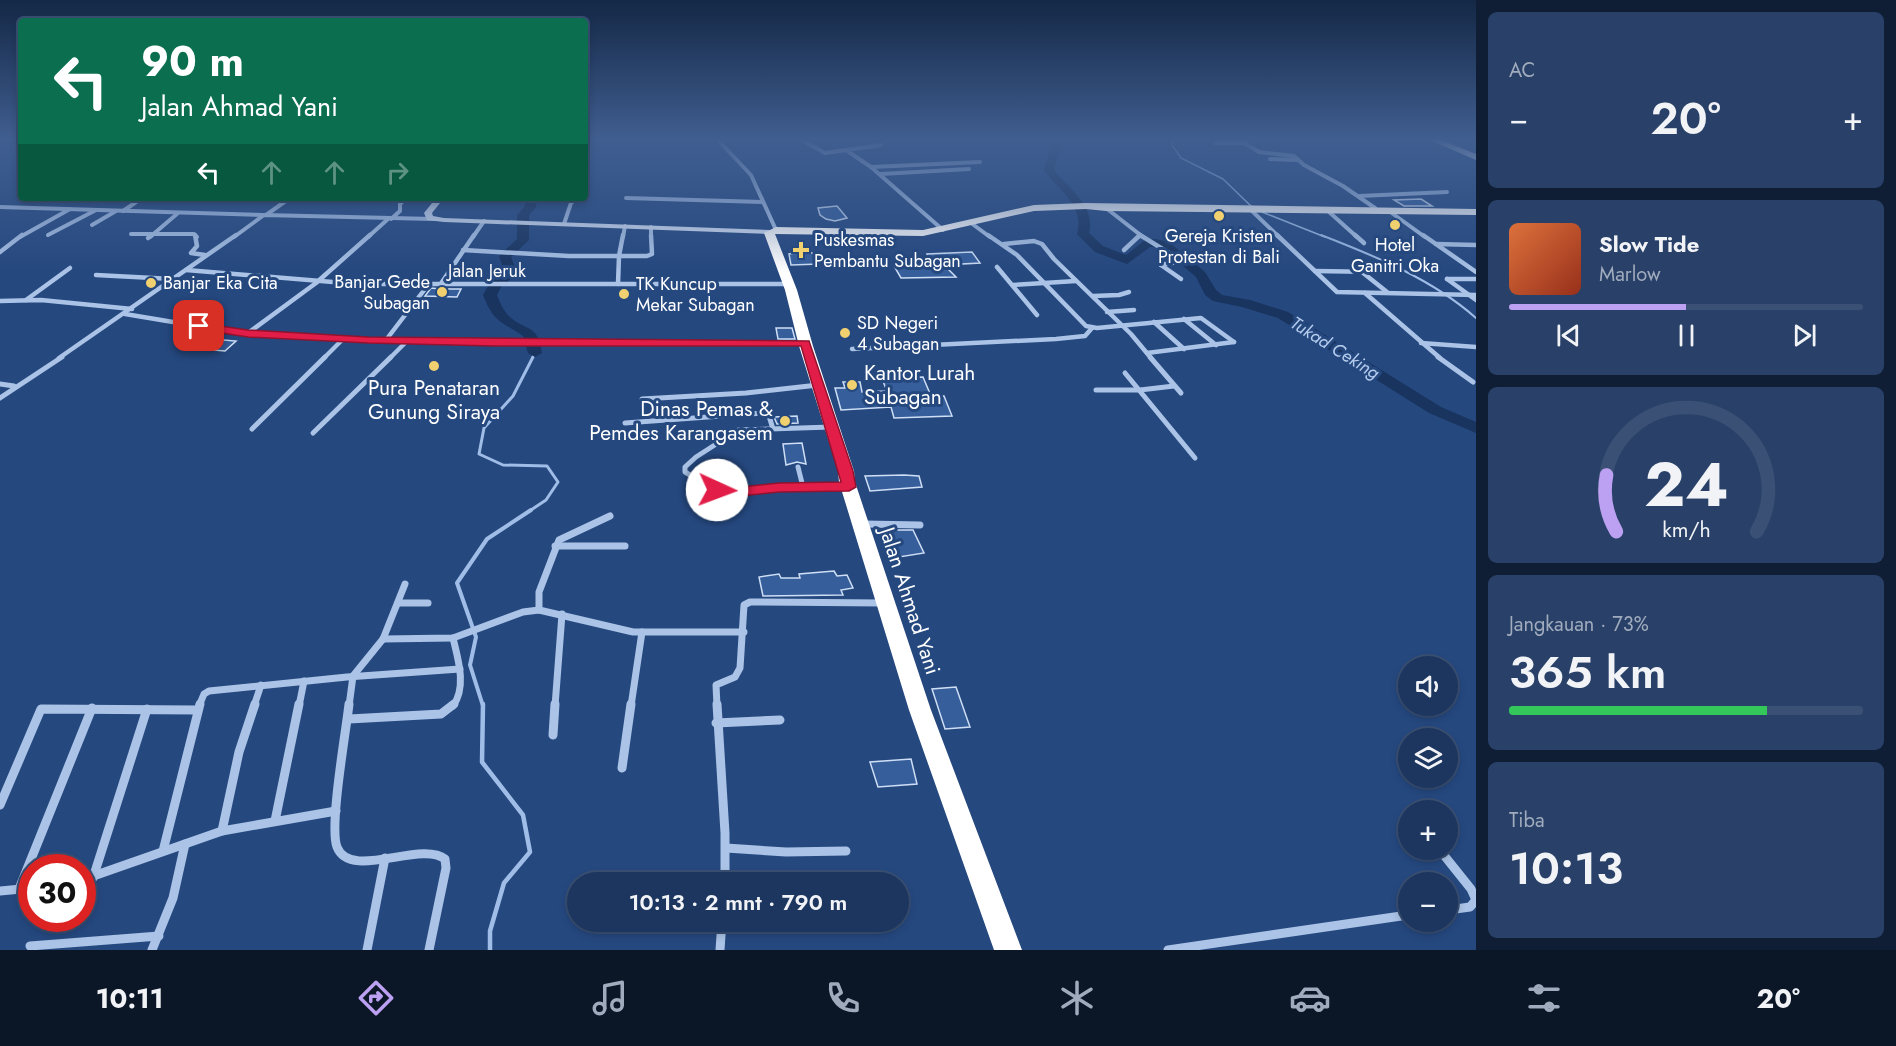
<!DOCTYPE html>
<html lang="id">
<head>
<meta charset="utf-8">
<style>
  body { margin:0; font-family:Jost,sans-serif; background:#294168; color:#f1f3f6; height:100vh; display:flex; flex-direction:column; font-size:22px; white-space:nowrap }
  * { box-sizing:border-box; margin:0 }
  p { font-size:20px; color:#a0abbd }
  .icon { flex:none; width:33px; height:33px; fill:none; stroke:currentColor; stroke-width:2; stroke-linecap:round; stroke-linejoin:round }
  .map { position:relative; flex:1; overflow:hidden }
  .sheet { display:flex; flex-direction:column; gap:12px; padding:12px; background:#0f1e34; width:420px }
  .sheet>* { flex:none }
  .top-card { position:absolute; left:18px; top:18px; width:570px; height:183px; border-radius:6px; box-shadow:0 3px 9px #0003,0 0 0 2px #3a5074; background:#0b6e4f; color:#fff; overflow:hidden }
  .fabs { position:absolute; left:1398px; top:656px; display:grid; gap:12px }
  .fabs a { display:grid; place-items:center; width:60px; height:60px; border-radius:50%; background:#1c365f; box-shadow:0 3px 9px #0003,0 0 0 2px #3a5074; font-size:30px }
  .speed { position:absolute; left:18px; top:854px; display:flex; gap:12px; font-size:30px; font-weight:700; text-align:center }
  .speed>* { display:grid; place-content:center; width:78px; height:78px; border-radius:50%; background:#1c365f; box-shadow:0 3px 9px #0003,0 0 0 2px #3a5074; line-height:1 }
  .speed .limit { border:9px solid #d22; background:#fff; color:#111 }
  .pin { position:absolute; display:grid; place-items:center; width:51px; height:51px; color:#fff; margin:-26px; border-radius:12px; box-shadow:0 3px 9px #0006 }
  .me { position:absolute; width:66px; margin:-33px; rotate:92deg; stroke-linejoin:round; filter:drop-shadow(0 0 4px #0008) }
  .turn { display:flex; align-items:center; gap:21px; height:126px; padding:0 24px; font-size:27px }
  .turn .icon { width:78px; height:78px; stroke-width:2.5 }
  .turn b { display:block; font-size:42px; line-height:51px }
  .lanes { display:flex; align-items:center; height:57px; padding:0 24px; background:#0003; justify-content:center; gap:30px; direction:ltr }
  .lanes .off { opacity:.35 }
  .big { font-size:45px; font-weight:600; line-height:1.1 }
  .sheet .tile { flex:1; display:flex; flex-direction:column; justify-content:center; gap:9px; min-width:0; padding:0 21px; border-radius:9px; background:#294168 }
  .sheet .dial { align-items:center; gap:0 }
  .dial svg { height:156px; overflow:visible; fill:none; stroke:#3a5074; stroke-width:7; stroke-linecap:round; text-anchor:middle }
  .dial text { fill:#f1f3f6; stroke:none }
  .song { display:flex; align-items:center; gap:18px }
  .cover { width:72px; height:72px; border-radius:9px; background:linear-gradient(135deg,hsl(20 70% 55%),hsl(10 70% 35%)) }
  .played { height:6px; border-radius:3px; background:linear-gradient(90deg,#bca0f2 50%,#3a5074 50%) }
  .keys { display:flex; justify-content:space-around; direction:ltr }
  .heat { display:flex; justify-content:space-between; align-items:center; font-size:33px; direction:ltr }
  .charge { height:9px; border-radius:4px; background:linear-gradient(90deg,#34c759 73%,#3a5074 0) }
  .trip { position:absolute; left:567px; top:872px; width:342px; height:60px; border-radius:30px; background:#1c365f; box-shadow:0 3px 9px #0003,0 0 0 2px #3a5074; font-weight:600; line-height:60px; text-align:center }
  .dock { display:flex; height:96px; justify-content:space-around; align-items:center; background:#0b1626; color:#a0abbd }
  .dock .icon { width:42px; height:42px }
  .dock .active { color:#bca0f2 }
  .dock b { font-size:27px; color:#f1f3f6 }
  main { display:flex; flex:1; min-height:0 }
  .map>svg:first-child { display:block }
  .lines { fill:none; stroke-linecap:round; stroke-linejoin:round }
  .stream-far4 { stroke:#9fbde7; stroke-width:1.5 }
  .stream-far3 { stroke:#9fbde7; stroke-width:2 }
  .stream-far2 { stroke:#9fbde7; stroke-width:3 }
  .stream-far1 { stroke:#9fbde7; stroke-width:4 }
  .stream { stroke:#9fbde7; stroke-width:4.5 }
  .river { fill:#19345f; fill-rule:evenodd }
  .building { fill:#355e9b; stroke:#cedef5; stroke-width:1.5 }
  .street-far4 { stroke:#aac3e6; stroke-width:4 }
  .street-far3 { stroke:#aac3e6; stroke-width:4.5 }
  .street-far2 { stroke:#aac3e6; stroke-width:5 }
  .street-far1 { stroke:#aac3e6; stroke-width:7 }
  .street { stroke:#aac3e6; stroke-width:9 }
  .secondary { fill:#d4e1f5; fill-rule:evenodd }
  .highway { fill:#fff; fill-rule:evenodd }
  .route { fill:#e11d48; stroke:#92132f; stroke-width:1.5 }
  .poi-dot { fill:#f0d06f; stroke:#25487f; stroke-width:2 }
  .labels { text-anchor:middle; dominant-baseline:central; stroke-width:6; stroke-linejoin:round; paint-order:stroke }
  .far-poi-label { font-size:18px; fill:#fff; stroke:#25487f; text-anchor:start }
  .far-street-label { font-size:18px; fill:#fff; stroke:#25487f }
  .far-water-label { font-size:18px; font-style:italic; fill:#b6cdee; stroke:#25487f }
  .poi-label { font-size:21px; fill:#fff; stroke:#25487f; text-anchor:start }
  .street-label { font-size:21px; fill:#fff; stroke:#25487f }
</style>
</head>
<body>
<main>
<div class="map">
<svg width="1476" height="950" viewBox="0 0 1476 950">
  <rect width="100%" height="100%" fill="#25487f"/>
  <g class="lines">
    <g class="stream-far4">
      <polyline points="1174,140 1172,145 1181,158 1223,179 1251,206"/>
      <polyline points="1262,212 1325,237"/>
    </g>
    <g class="stream-far3">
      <path d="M 1321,235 C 1375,256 1432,279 1476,318"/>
      <polyline points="532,358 535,353"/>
    </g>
    <polyline class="stream-far2" points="528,512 546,500 558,482 547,466 503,465 479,454 484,428 513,396 533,357"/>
    <polyline class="stream-far1" points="483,706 470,665 476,637 457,583 487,539 531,510"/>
    <polyline class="stream" points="483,704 482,762 523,815 530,852 504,883 490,931 490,950"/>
    <g class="river">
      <polygon points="585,140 598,140 585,147"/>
      <path d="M 1058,140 L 1068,140 L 1059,152 L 1054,170 C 1069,189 1096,206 1089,233 L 1103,246 L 1126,255 L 1145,240 L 1155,239 L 1169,242 L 1205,272 L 1216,290 L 1222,295 L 1250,300 L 1288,312 L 1441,407 L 1476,422 L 1476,433 L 1429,413 L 1278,318 L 1242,307 L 1213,301 L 1205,295 L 1196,277 L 1161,247 L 1150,247 L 1127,264 L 1095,252 L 1077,234 C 1085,206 1059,190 1044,170 L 1049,152 Z"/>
      <path d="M 527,198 L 537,198 L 536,207 L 529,215 L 529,240 L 511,257 L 515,267 L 511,279 L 502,285 L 497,295 C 500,303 503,310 509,316 C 527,333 537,322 542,353 L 535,357 L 528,353 L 523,336 C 501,321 494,323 483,295 L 492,279 L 499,277 L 503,267 L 499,256 L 517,239 L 517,215 L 525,206 Z"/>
    </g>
  </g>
  <g class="building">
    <polygon points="1421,199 1432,206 1404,206 1394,200"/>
    <polygon points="837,206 847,218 835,221 826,219 820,215 818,208"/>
    <polygon points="794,247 806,247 808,253 817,253 819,264 791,265 789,254 796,253"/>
    <polygon points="972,252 980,263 944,265 956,277 901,278 894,266 931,263 927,254"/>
    <polygon points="431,288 440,289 461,289 457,297 425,296"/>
    <polygon points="776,328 792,328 795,339 778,339"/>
    <polygon points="200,338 236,341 225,351 188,348"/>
    <polygon points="923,377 931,396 944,396 952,416 894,418 891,407 841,410 835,388 845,388 843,382 860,382 862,392 887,391 882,379"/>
    <polygon points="797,416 798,423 777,424 774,417"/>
    <polygon points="802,443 806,464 797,462 786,465 783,444"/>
    <polygon points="904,475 919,476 922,487 870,491 865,476"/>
    <polygon points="886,530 913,530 924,553 899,557"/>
    <polygon points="834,571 837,576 847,575 853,588 841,590 843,595 763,596 759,577 779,574 781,578 800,578 799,574"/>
    <polygon points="956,687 970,727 945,729 932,689"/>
    <polygon points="911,759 917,784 878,787 870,762"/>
  </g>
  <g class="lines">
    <g class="street-far4">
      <polyline points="718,140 751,175 776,230"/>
      <polyline points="802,140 825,153 881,145"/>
      <polyline points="1240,140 1259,152 1294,156 1304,165 1343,186 1375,208"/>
      <polyline points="1215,143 1244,143"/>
      <polyline points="846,150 871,167 943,230"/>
      <polyline points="1270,159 1297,160"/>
      <polyline points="871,167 980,162"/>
      <polyline points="880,174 969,169"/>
      <polyline points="1359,196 1447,192"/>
      <polyline points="626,198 763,202"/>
      <polyline points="0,207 263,215"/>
      <polyline points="1106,208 1143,237"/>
      <polyline points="1251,210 1279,237"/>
      <polyline points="123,211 142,198"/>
      <polyline points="1328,211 1357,237"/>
      <polyline points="1389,211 1425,237"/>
      <polyline points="266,215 290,198"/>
      <polyline points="391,219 400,211 400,204 406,198"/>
      <polyline points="971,223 990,237"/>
      <polyline points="564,224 571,203 577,198"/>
      <polyline points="92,225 116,211"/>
      <polyline points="651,227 651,237"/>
      <polyline points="131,234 194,234 197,237"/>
      <polyline points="48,235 96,210"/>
      <polyline points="20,237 70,209"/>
      <polyline points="150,237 178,213"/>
      <polyline points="234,237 264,215 434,219"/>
      <polyline points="368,237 388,219"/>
      <polyline points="473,237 484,221"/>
      <polyline points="623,237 625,226"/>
      <polyline points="1138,237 1140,235"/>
    </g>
    <g class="street-far3">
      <polyline points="195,235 197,246 191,253 205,255"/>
      <polyline points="988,235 1017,255 1086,326 1097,328 1201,318 1234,342"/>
      <polyline points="1140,235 1182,261"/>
      <polyline points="1277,235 1337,292 1476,295"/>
      <polyline points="1355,235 1364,243"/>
      <polyline points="1423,235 1476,272"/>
      <polyline points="148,238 152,235"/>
      <polyline points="1004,244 1034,241 1042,244 1054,259 1131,334 1151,358"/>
      <polyline points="1436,244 1476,245"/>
      <polyline points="463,250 569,256 647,256 652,254 651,235"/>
      <polyline points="1124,250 1140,235"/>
      <polyline points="0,252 22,235"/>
      <polyline points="1161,265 1181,279"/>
      <polyline points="1161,265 1182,261"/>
      <polyline points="997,267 1037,315"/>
      <polyline points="186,270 357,284 789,284"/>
      <polyline points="1315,271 1378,272"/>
      <polyline points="1362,272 1387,292"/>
      <polyline points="96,275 172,279"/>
      <polyline points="1447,279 1476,300"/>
      <polyline points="1447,279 1476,279"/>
      <polyline points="618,284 619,256 623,235"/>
      <polyline points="440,285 474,235"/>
      <polyline points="1013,285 1076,281"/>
      <polyline points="1365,293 1440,358"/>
      <polyline points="1093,296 1119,295 1129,292"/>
      <polyline points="26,300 70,268"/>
      <polyline points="0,301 41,300 132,309"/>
      <polyline points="1107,312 1134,310"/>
      <polyline points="125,314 233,332 343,339 493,343 805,343"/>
      <polyline points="1184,319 1216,345"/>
      <polyline points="1154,322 1184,349"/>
      <polyline points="248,333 316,283 370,235"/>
      <polyline points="386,340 428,285"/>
      <polyline points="1421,343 1476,347"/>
      <polyline points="852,349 1056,339 1085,336 1092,328"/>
      <polyline points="1147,353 1234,342"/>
      <polyline points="59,358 236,235"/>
      <polyline points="324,358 343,339"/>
      <polyline points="390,358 407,341"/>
    </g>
    <g class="street-far2">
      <polyline points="1150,357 1181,393"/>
      <polyline points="1438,357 1473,382"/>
      <polyline points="1125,373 1195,458"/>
      <polyline points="0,384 14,386"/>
      <polyline points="1096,390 1140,390 1174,386"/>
      <polyline points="0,398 62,357"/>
      <polyline points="642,399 746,393 818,385"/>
      <polyline points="625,423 763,413 769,416 773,429"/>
      <polyline points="831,427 738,430 696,457 685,467 685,472 712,488 727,492 779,488 848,487"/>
      <polyline points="252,429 325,357"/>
      <polyline points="313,433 391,357"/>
      <polyline points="798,467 803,487"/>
    </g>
    <g class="street-far1">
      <polyline points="864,524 920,525"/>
      <polyline points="555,546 625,546"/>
      <polyline points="398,603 428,603"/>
      <polyline points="539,610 539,592 559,540 610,516"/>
      <polyline points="383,639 453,638 523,612 539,610 633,632 744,632"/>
      <polyline points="199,706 204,694 209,691 347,677 460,669"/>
      <polyline points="254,706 261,685"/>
      <polyline points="299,706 304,681"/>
      <polyline points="349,706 353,676 383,639 405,584"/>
      <path d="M 453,706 C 467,687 458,659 453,638"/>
      <polyline points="555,706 562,614"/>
      <polyline points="631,706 642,632"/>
      <polyline points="717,706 716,685 735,677 740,668 744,605 750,602 882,603"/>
    </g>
    <g class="street">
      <path d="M 349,704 C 346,732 329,826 337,847 C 350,881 421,840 445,859 L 446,868 L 429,950"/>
      <polyline points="717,704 725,833 725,882"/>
      <polyline points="349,719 441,714 454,704"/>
      <polyline points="716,723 780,720"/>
      <polyline points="553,735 555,704"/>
      <polyline points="622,768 631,704"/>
      <polyline points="0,805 41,709 197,710"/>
      <polyline points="275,821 299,704"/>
      <polyline points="222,831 239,752 255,704"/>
      <polyline points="726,848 786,852 846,851"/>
      <polyline points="1439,849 1471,889 1476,900"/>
      <polyline points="163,851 200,704"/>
      <polyline points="93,878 147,709"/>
      <polyline points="82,880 222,831 336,811"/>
      <polyline points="19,889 92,708"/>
      <polyline points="0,891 32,888"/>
      <polyline points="1448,910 1470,907 1476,900"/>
      <polyline points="30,946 159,936"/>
      <polyline points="152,950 173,898 185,844"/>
      <polyline points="367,950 385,858"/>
      <polyline points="720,950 722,921"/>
      <polyline points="1168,950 1408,915"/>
    </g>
    <polygon class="secondary" points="436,198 444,198 432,213 433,216 444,218 770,230 774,232 770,234 444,222 427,220 424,213"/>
    <g class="highway">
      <polygon points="1430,140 1441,140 1476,154 1476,160"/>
      <polygon points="1085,203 1476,209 1476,215 1106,211 1086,209 1034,211 923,236 775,234 797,290 813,346 854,471 855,482 931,710 1022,950 994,950 909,710 839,482 838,471 799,346 785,290 764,233 776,227 923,230 1034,205"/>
    </g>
  </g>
  <linearGradient id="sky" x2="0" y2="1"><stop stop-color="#142846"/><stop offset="0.51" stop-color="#405e90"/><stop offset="1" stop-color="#405e90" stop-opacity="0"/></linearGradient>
  <rect width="1476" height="273" fill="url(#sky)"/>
  <polygon class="route" points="199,323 248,330 368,337 809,341 853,471 856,487 849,491 779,492 732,497 712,493 710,490 717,485 732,488 779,483 841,482 801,346 493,346 368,343 248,337 195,329 194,326"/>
  <g class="poi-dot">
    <circle cx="1219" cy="216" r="6"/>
    <circle cx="1395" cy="225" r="6"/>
    <path d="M798 241h6v6h6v6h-6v6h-6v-6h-6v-6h6z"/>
    <circle cx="151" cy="283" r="6"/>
    <circle cx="442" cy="292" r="6"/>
    <circle cx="624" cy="294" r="6"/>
    <circle cx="845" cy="333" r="6"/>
    <circle cx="434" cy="366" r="6"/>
    <circle cx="852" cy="385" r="6"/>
    <circle cx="785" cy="421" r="6"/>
  </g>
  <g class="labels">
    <g class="far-poi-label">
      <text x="1219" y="236" text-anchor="middle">Gereja Kristen<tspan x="1219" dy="21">Protestan di Bali</tspan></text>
      <text x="814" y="240">Puskesmas<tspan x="814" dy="21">Pembantu Subagan</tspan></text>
      <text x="1395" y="245" text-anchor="middle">Hotel<tspan x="1395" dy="21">Ganitri Oka</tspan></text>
      <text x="430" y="282" text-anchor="end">Banjar Gede<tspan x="430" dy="21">Subagan</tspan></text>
      <text x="163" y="283">Banjar Eka Cita</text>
      <text x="636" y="284">TK Kuncup<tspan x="636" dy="21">Mekar Subagan</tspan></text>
      <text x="857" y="323">SD Negeri<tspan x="857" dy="21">4 Subagan</tspan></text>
    </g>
    <g class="far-street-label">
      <text x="487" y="271">Jalan Jeruk</text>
    </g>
    <g class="far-water-label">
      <text transform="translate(1335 348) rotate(32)">Tukad Ceking</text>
    </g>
    <g class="poi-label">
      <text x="864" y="373">Kantor Lurah<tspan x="864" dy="24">Subagan</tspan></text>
      <text x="434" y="388" text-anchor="middle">Pura Penataran<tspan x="434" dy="24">Gunung Siraya</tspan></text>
      <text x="773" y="409" text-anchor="end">Dinas Pemas &amp;<tspan x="773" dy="24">Pemdes Karangasem</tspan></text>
    </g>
    <g class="street-label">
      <text transform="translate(910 601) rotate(72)">Jalan Ahmad Yani</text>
    </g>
  </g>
</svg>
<div class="fabs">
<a><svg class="icon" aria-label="sound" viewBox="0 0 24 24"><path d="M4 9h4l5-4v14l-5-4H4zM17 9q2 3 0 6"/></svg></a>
<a><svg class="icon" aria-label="layers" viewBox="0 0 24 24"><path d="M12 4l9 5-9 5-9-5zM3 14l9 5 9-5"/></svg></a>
<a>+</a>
<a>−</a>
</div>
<div class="speed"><div class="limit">30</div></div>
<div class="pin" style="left:199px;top:326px;background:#d93025"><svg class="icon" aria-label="arrive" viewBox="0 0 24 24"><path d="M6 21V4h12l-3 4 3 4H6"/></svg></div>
<svg class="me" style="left:717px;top:490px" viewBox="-20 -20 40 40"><circle r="19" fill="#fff"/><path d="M0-13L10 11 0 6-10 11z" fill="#e11d48"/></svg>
<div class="trip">10:13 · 2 mnt · 790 m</div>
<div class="top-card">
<div class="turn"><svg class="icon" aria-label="left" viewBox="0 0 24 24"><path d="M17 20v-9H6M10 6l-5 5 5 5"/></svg><div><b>90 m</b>Jalan Ahmad Yani</div></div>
<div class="lanes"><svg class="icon" aria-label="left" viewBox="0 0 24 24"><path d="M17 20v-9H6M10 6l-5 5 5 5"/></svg><svg class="icon off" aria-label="ahead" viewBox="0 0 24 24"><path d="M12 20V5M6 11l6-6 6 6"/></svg><svg class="icon off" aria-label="ahead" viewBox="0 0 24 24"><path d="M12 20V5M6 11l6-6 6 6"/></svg><svg class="icon off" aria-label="right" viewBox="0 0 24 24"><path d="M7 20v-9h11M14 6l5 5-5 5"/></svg></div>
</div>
</div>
<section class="sheet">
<div class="tile"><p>AC</p>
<div class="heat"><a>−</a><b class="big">20°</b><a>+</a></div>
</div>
<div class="tile">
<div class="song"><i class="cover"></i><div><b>Slow Tide</b><p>Marlow</p></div></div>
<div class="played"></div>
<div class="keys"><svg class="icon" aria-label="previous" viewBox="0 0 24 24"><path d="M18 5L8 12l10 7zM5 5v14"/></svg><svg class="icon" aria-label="pause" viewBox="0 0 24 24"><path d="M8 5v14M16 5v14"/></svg><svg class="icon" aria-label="next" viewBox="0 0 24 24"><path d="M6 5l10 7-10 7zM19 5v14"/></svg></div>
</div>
<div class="tile dial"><svg viewBox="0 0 100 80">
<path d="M14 69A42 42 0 1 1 86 69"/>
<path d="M14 69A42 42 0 0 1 9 40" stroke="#bca0f2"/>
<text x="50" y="56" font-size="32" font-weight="700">24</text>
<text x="50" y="72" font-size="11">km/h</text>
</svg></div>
<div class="tile"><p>Jangkauan · 73%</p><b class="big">365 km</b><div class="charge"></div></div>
<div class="tile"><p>Tiba</p><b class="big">10:13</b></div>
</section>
</main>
<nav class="dock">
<b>10:11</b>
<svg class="icon active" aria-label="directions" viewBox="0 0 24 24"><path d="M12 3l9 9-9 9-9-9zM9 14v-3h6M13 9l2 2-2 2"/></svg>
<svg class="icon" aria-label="music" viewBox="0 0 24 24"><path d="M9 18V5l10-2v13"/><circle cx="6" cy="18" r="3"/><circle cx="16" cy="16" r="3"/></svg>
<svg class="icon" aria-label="phone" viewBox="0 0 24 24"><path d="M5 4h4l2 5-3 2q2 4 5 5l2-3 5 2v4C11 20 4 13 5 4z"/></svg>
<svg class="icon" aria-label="climate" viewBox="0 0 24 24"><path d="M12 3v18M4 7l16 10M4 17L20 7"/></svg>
<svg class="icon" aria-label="car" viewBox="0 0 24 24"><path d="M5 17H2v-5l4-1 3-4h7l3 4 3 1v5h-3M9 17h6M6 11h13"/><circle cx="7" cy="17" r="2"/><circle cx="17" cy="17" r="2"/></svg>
<svg class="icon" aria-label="filters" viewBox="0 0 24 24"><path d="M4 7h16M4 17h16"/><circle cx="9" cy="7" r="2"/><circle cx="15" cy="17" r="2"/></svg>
<b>20°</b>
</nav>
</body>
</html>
